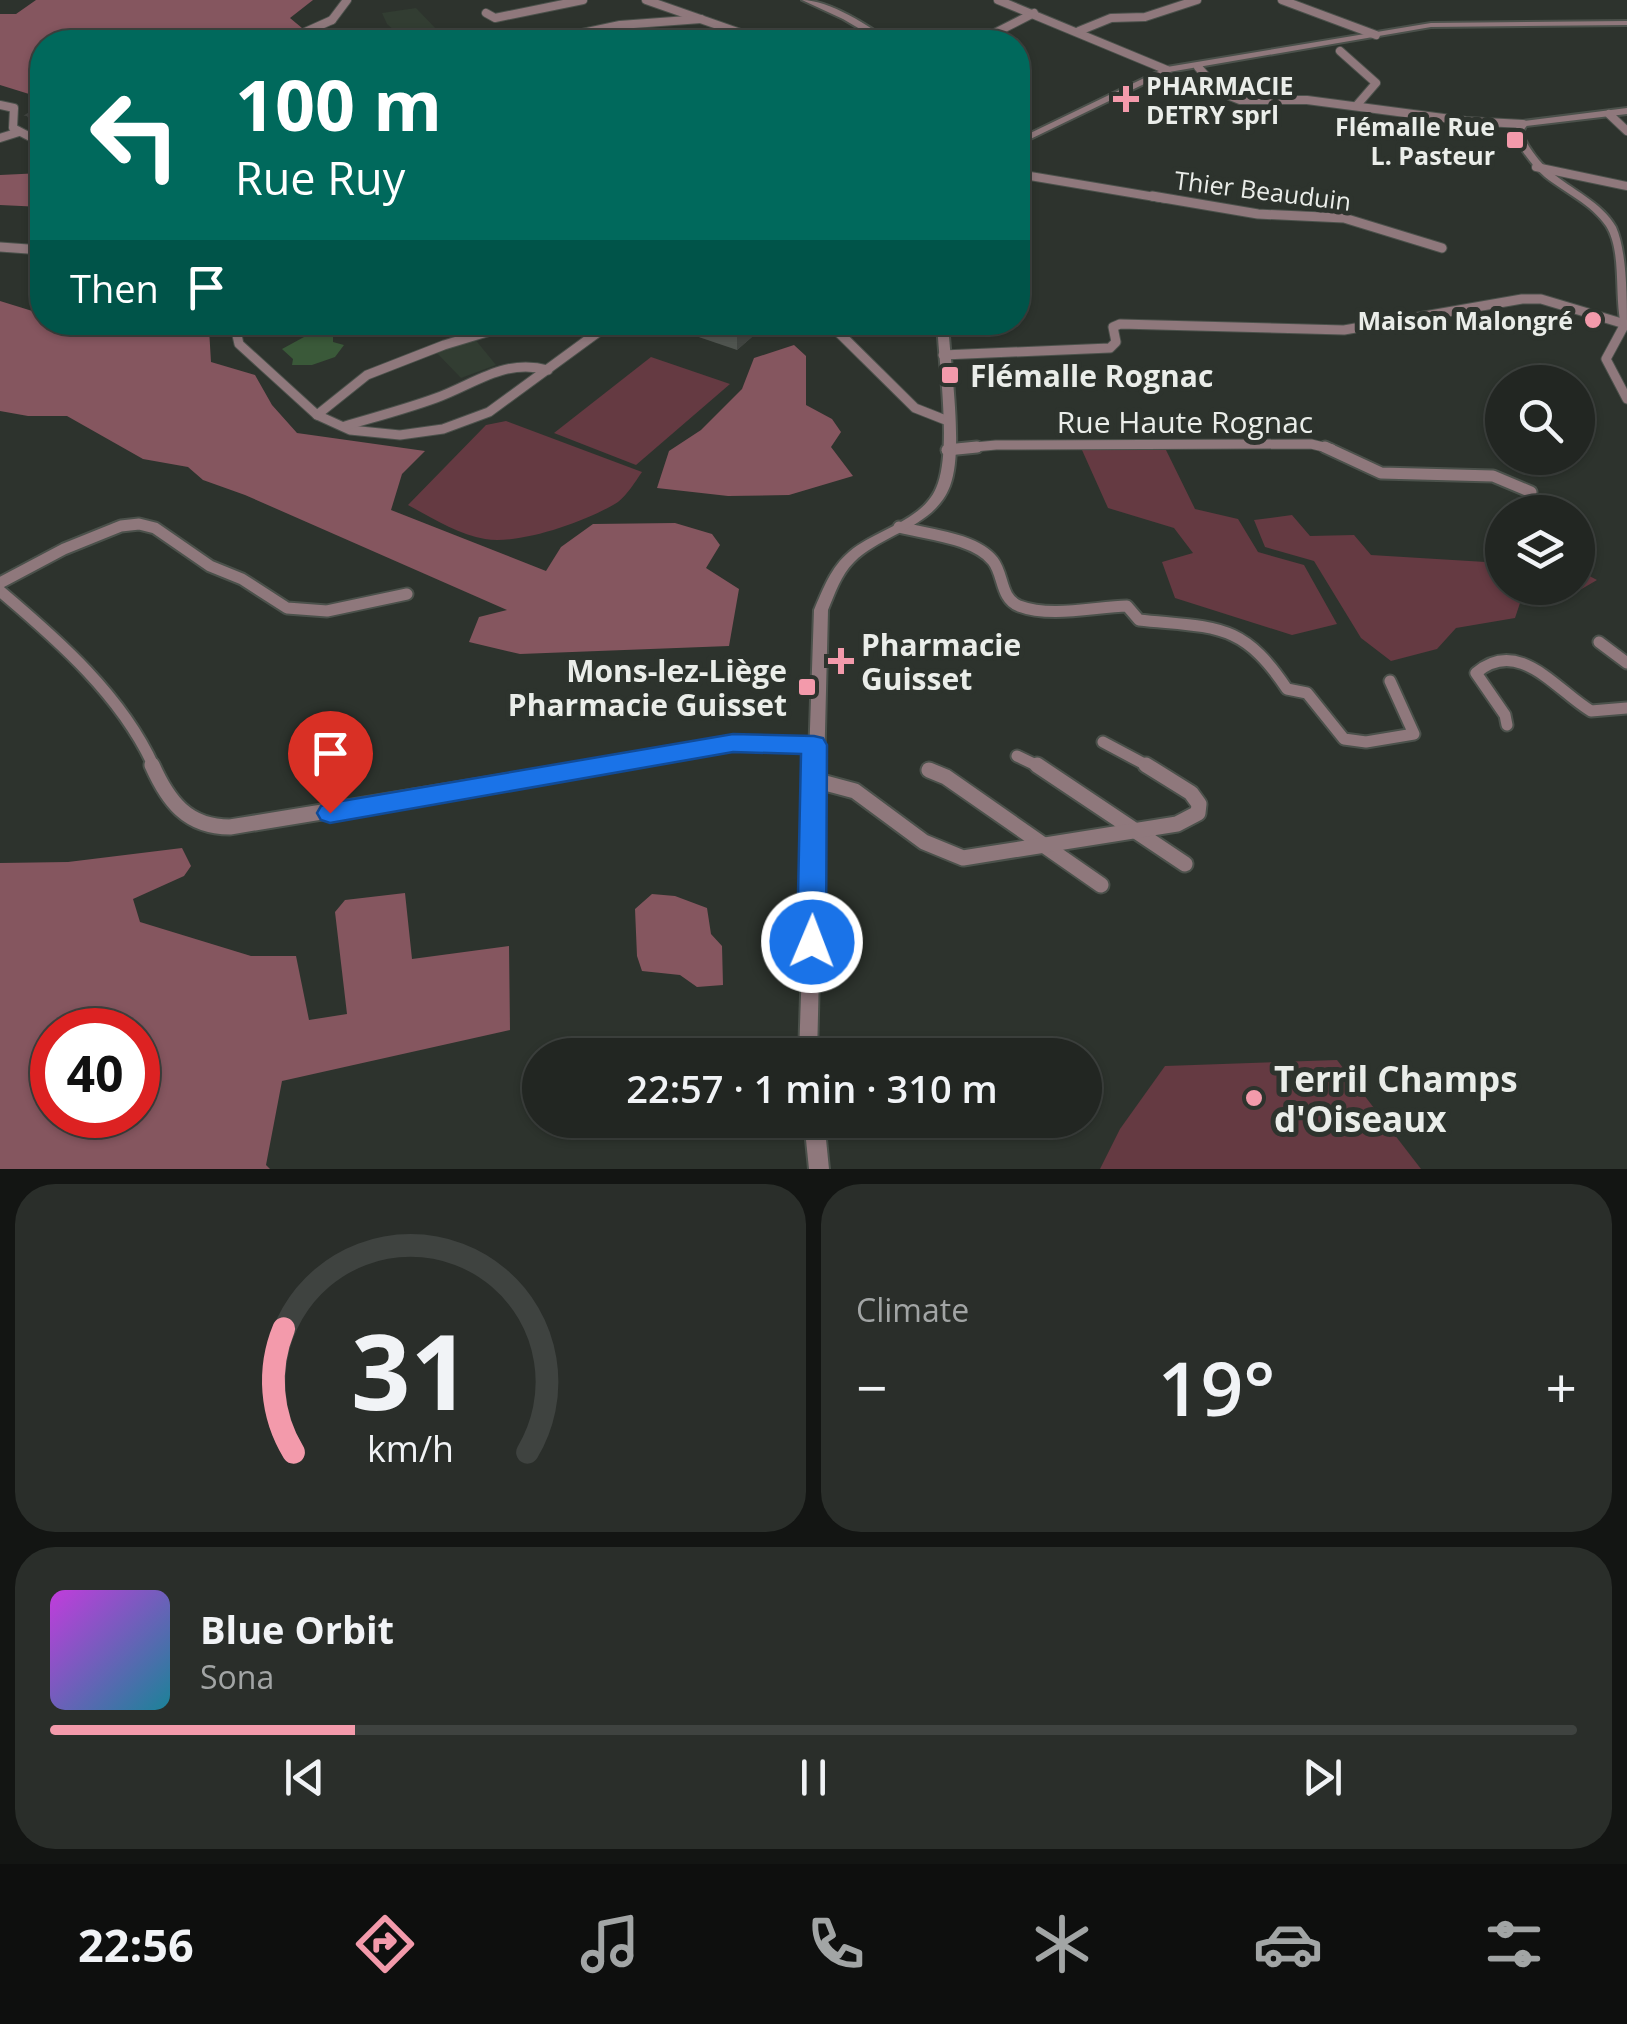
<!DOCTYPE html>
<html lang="en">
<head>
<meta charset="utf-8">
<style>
  body { margin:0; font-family:"Open Sans",sans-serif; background:#2a2e2a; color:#f1f3f6; height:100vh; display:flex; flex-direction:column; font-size:38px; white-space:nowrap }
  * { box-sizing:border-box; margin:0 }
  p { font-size:32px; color:#a2a5a5 }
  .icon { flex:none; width:55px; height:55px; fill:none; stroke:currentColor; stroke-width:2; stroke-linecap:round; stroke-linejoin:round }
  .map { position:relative; height:1169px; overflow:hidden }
  .side { display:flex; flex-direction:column; gap:15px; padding:15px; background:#131513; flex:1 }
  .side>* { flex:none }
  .guide { position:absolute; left:30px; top:30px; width:1000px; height:305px; border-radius:40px; box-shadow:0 2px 8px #0004,0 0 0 2px #3f4340; background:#00695c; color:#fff; overflow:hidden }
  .fabs { position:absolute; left:1485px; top:365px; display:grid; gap:20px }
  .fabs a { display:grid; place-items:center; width:110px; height:110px; border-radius:50%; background:#222622; box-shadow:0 2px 8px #0004,0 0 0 2px #3f4340; font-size:50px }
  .speed { position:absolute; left:30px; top:1008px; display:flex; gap:20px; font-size:50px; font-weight:700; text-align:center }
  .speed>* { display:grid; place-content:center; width:130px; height:130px; border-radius:50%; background:#222622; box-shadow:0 2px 8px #0004,0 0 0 2px #3f4340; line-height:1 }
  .speed .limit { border:15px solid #d22; background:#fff; color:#111 }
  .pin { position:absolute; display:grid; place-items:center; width:85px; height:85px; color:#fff; margin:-102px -42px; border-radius:50% 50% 50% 0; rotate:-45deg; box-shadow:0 0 10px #0007 }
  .pin .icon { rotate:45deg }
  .me { position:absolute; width:110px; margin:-55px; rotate:1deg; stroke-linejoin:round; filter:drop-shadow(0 0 8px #0008) }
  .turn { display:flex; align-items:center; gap:35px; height:210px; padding:0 40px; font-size:45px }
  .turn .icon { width:130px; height:130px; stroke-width:2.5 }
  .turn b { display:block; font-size:70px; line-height:85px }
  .then { display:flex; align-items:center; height:95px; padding:0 40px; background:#0003; gap:20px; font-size:38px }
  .big { font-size:75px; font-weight:600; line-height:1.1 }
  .side .tile { flex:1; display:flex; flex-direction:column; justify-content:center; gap:15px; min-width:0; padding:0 35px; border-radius:40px; background:#2a2e2a }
  .side .dial { align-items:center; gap:0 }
  .dial svg { height:260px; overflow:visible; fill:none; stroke:#3f4340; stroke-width:7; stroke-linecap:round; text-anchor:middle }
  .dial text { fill:#f1f3f6; stroke:none }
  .song { display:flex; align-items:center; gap:30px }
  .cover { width:120px; height:120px; border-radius:15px; background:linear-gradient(135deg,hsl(290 70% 55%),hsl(190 70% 35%)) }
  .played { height:10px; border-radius:5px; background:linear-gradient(90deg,#f39aab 20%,#3f4340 20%) }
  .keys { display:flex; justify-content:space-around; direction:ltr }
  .heat { display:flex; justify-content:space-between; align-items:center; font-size:55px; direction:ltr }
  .side .tiles { flex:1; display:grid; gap:15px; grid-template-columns:1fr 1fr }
  .tile:last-child { grid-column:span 2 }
  .trip { position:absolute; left:522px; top:1038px; width:580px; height:100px; border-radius:50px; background:#222622; box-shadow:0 2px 8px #0004,0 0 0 2px #3f4340; font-weight:600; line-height:100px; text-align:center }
  .tabs { display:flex; height:160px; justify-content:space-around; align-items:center; background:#0e0f0e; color:#a2a5a5 }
  .tabs .icon { width:70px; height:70px }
  .tabs .active { color:#f39aab }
  .tabs b { font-size:45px; color:#f1f3f6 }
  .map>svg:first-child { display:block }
  .built { fill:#323d32 }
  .green { fill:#653a42 }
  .forest { fill:#85565f; fill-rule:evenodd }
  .water { fill:#3a5939 }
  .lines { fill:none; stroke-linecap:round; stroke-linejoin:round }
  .minor-far3-casing { stroke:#4b514b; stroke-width:10 }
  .minor-far2-casing { stroke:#4b514b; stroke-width:11 }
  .minor-far1-casing { stroke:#4b514b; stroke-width:15 }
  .minor-casing { stroke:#4b514b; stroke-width:19 }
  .tertiary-casing { stroke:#4b514b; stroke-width:4 }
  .minor-far3 { stroke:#8f787c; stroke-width:8 }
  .minor-far2 { stroke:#8f787c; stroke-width:9 }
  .minor-far1 { stroke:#8f787c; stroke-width:11 }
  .minor { stroke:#8f787c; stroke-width:15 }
  .tertiary { fill:#8f787c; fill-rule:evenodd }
  .wall { fill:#505550 }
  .shaded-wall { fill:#414541 }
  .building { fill:#5d635d; stroke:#414541; stroke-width:2.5 }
  .route { fill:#1a73e8; stroke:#114b97; stroke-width:2.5 }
  .poi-dot { fill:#f39aab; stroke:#2d332d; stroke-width:4 }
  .labels { text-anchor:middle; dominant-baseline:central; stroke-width:10; stroke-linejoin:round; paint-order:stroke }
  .far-poi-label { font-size:25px; font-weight:bold; fill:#eaede9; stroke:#2d332d; text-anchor:end }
  .far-street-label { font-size:25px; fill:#eaede9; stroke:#2d332d }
  .poi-label { font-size:30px; font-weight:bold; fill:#eaede9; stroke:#2d332d; text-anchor:start }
  .street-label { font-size:30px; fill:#eaede9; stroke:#2d332d }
  .near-poi-label { font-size:35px; font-weight:bold; fill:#eaede9; stroke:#2d332d; text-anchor:start }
</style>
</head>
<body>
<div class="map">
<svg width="1627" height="1169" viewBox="0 0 1627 1169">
  <rect width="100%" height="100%" fill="#2d332d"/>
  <g class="built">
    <polygon points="416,8 438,31 404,39 387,24 382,13"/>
    <polygon points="474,338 496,365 461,378 435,351"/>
  </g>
  <g class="green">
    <polygon points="651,357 730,384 636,465 554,433"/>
    <path d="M 506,421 L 642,472 C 635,482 627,495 618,502 C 588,521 520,545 485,539 C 459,535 432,518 408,505 L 486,425 Z"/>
    <polygon points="1082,450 1166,450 1195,509 1238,519 1258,552 1304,565 1337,624 1292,635 1175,598 1162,562 1193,553 1174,528 1108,508"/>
    <polygon points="1292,515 1310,536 1354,535 1371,555 1502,563 1502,588 1578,588 1578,570 1597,580 1561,601 1520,603 1515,618 1456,628 1437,649 1391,661 1361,638 1314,561 1265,547 1254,520"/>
    <polygon points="1337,1060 1421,1169 1100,1169 1120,1129 1165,1066"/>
  </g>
  <g class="forest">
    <polygon points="36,0 313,0 290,18 302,28 275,42 42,42 42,98 0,85 0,14 16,14"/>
    <polygon points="42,173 42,207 0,205 0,175"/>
    <polygon points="0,301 42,314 42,322 73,323 106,332 129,323 212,323 209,329 211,362 255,375 272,405 297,433 425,451 402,474 391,510 546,571 561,547 593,524 675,523 712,534 720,545 706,568 739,589 729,646 520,654 469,642 479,617 507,610 245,495 203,480 188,467 143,459 67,416 28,416 0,411"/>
    <polygon points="794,345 806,356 806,405 832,419 841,432 831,447 853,476 789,495 728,496 657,488 669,451 701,430 742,389 754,358"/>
    <path d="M 182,848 L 191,866 L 184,876 L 133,899 L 140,922 L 251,956 L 296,956 L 309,1020 L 347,1014 L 335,912 L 345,900 L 405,893 L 412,959 L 509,946 L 510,1030 L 282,1081 L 266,1165 L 270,1169 L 0,1169 L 0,863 L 68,862 ZM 138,1030 L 138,1115 L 52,1115 L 52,1030 Z"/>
    <polygon points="652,894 675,896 707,908 711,934 722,946 723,985 697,987 680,975 642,971 637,956 635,909"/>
  </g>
  <polygon class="water" points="278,323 327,323 309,330 312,335 351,325 352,328 333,337 333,342 344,345 335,357 312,365 292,365 293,359 282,349 304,337 296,334 294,328 279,332"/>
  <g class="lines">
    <defs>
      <g id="minor-far3">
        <polyline points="646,0 766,42"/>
        <polyline points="998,0 1167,70"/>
        <polyline points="1282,0 1376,35"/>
        <polyline points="486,13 495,18 583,0"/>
        <polyline points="332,20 347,0"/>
        <polyline points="1079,31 1111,18 1145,17 1197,0"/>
        <polyline points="297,37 344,36"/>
        <polyline points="283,42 332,20"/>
        <polyline points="540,42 620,25 701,19"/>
        <polyline points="977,42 1034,13"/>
        <polyline points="1340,51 1376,83 1357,105"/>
        <polyline points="1198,67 1220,92 1240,100 1307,100 1466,121 1523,124"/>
        <polyline points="0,105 14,108 13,128 42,143"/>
        <polyline points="1609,114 1627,131"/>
        <polyline points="0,138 19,132"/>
        <polyline points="1536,167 1627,186"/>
        <polyline points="1018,174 1167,199"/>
      </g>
      <g id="minor-far2">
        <polyline points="1152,196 1258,214 1344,218 1442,248"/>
        <polyline points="0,247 42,250"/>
        <polyline points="234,322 239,344 317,415 350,430 400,435 443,429 489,412 612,322"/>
        <polyline points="828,322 915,408 948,421"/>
        <polyline points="943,355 1110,348 1116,342 1113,327 1120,324 1344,330 1522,299 1541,299 1625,324 1606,359 1627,399"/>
        <polyline points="317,415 367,375 444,345 520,322"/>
        <path d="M 345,426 C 375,417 406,409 436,398 C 475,384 504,358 548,370"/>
        <polyline points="953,449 996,445 1311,444 1332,449"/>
      </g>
      <g id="minor-far1">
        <polyline points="1325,447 1381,473 1493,476 1531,492"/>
        <polyline points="947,450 977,447"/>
        <path d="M 899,527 C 926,534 975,538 993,561 C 1004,575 1000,598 1019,606 C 1051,618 1094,607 1127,606 L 1139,620 C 1215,628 1242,621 1287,689 L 1307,693 L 1344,739 L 1366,742 L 1414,734 L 1390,681"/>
        <polyline points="0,583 64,549 121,526 139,524 155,528 210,566 242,579 287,608 327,611 407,594"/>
        <path d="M 0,591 C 58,640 122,696 154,767"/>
        <polyline points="1599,642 1627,663"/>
        <path d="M 1507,725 L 1505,715 L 1476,673 C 1519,636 1557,691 1591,711 L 1627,708"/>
        <polyline points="1103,742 1150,767"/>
        <polyline points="1017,756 1040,767"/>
        <polyline points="593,767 733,743 814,745"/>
      </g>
      <g id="minor">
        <path d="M 152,765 C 168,801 187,827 230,827 L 608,765"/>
        <polyline points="1037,765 1185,864"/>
        <polyline points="929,770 946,777 1101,885"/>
        <polyline points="814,780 855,791 924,842 963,858 1177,824 1198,813 1199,804 1191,793 1146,765"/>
      </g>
      <g id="tertiary">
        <path d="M 802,0 C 829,0 870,26 891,42 L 882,42 L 843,19 Z"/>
        <polygon points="1627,21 1627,25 1431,27 1169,72 1018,145 1018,139 1167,67 1431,23"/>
        <path d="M 1627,108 L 1627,114 L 1526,126 L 1522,134 C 1529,148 1538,161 1550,171 C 1572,190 1602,202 1616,227 C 1627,252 1627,299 1627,328 L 1621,325 C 1614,295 1622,251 1606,226 C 1591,204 1565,193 1545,177 C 1531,165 1521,150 1512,134 L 1520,122 L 1523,121 Z"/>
        <path d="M 937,322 L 948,322 C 950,363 964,451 950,486 C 934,528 883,533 854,562 C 841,575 835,593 828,610 L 817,1055 L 799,1055 L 814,610 C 823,589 831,567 849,552 C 877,528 926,521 938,483 C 951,445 939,365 937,322 Z"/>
        <polygon points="804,1120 824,1120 829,1169 809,1169"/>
      </g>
    </defs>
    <use href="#minor-far3" class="minor-far3-casing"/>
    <use href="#minor-far2" class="minor-far2-casing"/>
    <use href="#minor-far1" class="minor-far1-casing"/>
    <use href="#minor" class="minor-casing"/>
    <use href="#tertiary" class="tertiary-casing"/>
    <use href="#minor-far3" class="minor-far3"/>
    <use href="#minor-far2" class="minor-far2"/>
    <use href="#minor-far1" class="minor-far1"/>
    <use href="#minor" class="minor"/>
    <use href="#tertiary" class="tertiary"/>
  </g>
  <g class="wall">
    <polygon points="42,106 42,128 31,126 27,115"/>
    <polygon points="680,322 769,322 737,350 681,331"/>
  </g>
  <polygon class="shaded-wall" points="749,322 769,322 737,350 737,333"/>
  <g class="building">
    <polygon points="42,106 42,118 27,115"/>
    <polygon points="703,322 749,322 737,333"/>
  </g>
  <polygon class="route" points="733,734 814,736 823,738 827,745 826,942 822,951 812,954 802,951 797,942 801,754 733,752 330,823 321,820 317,813 321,806 330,803"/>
  <g class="poi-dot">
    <path d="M1121 84h10v10h10v10h-10v10h-10v-10h-10v-10h10z"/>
    <rect x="1505" y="130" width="20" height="20" rx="5"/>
    <circle cx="1593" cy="320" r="10"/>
    <rect x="940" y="365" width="20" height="20" rx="5"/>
    <path d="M836 646h10v10h10v10h-10v10h-10v-10h-10v-10h10z"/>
    <rect x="797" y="677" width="20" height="20" rx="5"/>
    <circle cx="1254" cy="1098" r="10"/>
  </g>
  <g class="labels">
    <g class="far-poi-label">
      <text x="1146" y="85" text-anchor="start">PHARMACIE<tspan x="1146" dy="29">DETRY sprl</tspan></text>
      <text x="1495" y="126">Flémalle Rue<tspan x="1495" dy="29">L. Pasteur</tspan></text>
      <text x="1573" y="320">Maison Malongré</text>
    </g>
    <g class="far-street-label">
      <text transform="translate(1263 190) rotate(7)">Thier Beauduin</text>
    </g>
    <g class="poi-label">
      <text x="970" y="375">Flémalle Rognac</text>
      <text x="861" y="644">Pharmacie<tspan x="861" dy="34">Guisset</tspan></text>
      <text x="787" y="670" text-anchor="end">Mons-lez-Liège<tspan x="787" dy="34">Pharmacie Guisset</tspan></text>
    </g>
    <g class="street-label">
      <text x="1185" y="421">Rue Haute Rognac</text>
    </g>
    <g class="near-poi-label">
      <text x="1274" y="1078">Terril Champs<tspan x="1274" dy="40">d'Oiseaux</tspan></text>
    </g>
  </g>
</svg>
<div class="fabs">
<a><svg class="icon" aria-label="search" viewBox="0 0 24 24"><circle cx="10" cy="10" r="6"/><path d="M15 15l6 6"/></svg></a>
<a><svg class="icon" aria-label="layers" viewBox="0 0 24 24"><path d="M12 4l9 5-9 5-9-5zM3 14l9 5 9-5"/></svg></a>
</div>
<div class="speed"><div class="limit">40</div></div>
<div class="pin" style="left:330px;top:813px;background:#d93025"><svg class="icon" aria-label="arrive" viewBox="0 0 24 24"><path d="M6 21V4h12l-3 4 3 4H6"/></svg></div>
<svg class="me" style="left:812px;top:942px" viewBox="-20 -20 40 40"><circle r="17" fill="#1a73e8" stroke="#fff" stroke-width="3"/><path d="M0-11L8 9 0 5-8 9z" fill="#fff"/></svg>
<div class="trip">22:57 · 1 min · 310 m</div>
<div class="guide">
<div class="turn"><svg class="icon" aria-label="left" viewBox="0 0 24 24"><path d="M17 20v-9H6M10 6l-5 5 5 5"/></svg><div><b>100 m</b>Rue Ruy</div></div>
<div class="then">Then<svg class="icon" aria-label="arrive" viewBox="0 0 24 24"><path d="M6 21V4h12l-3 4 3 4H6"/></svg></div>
</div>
</div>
<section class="side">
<div class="tiles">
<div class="tile dial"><svg viewBox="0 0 100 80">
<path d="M14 69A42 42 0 1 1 86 69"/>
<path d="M14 69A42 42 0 0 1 11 31" stroke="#f39aab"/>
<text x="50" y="56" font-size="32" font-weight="700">31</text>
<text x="50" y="72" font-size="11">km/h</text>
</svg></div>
<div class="tile"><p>Climate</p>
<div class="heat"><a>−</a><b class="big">19°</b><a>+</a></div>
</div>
<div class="tile">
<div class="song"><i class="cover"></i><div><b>Blue Orbit</b><p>Sona</p></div></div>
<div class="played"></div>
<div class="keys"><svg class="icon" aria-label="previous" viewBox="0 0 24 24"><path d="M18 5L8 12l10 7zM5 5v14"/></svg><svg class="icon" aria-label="pause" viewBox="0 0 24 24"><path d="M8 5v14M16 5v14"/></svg><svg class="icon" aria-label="next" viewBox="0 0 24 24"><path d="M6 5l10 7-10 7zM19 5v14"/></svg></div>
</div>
</div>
</section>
<nav class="tabs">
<b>22:56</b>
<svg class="icon active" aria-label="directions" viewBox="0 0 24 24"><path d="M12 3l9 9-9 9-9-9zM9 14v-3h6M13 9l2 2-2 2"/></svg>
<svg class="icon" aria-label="music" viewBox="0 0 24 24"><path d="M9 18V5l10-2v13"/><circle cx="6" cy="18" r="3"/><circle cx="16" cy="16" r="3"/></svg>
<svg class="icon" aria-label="phone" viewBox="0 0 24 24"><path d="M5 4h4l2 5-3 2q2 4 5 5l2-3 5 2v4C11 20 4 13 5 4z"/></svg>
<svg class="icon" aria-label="climate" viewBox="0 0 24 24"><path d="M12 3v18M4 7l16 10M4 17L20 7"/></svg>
<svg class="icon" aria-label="car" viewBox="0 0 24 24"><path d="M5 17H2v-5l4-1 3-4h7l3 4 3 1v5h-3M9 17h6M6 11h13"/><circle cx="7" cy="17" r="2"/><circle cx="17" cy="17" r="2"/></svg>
<svg class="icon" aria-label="filters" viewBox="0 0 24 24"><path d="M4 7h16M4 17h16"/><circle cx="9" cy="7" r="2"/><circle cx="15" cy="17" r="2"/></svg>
</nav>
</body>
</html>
